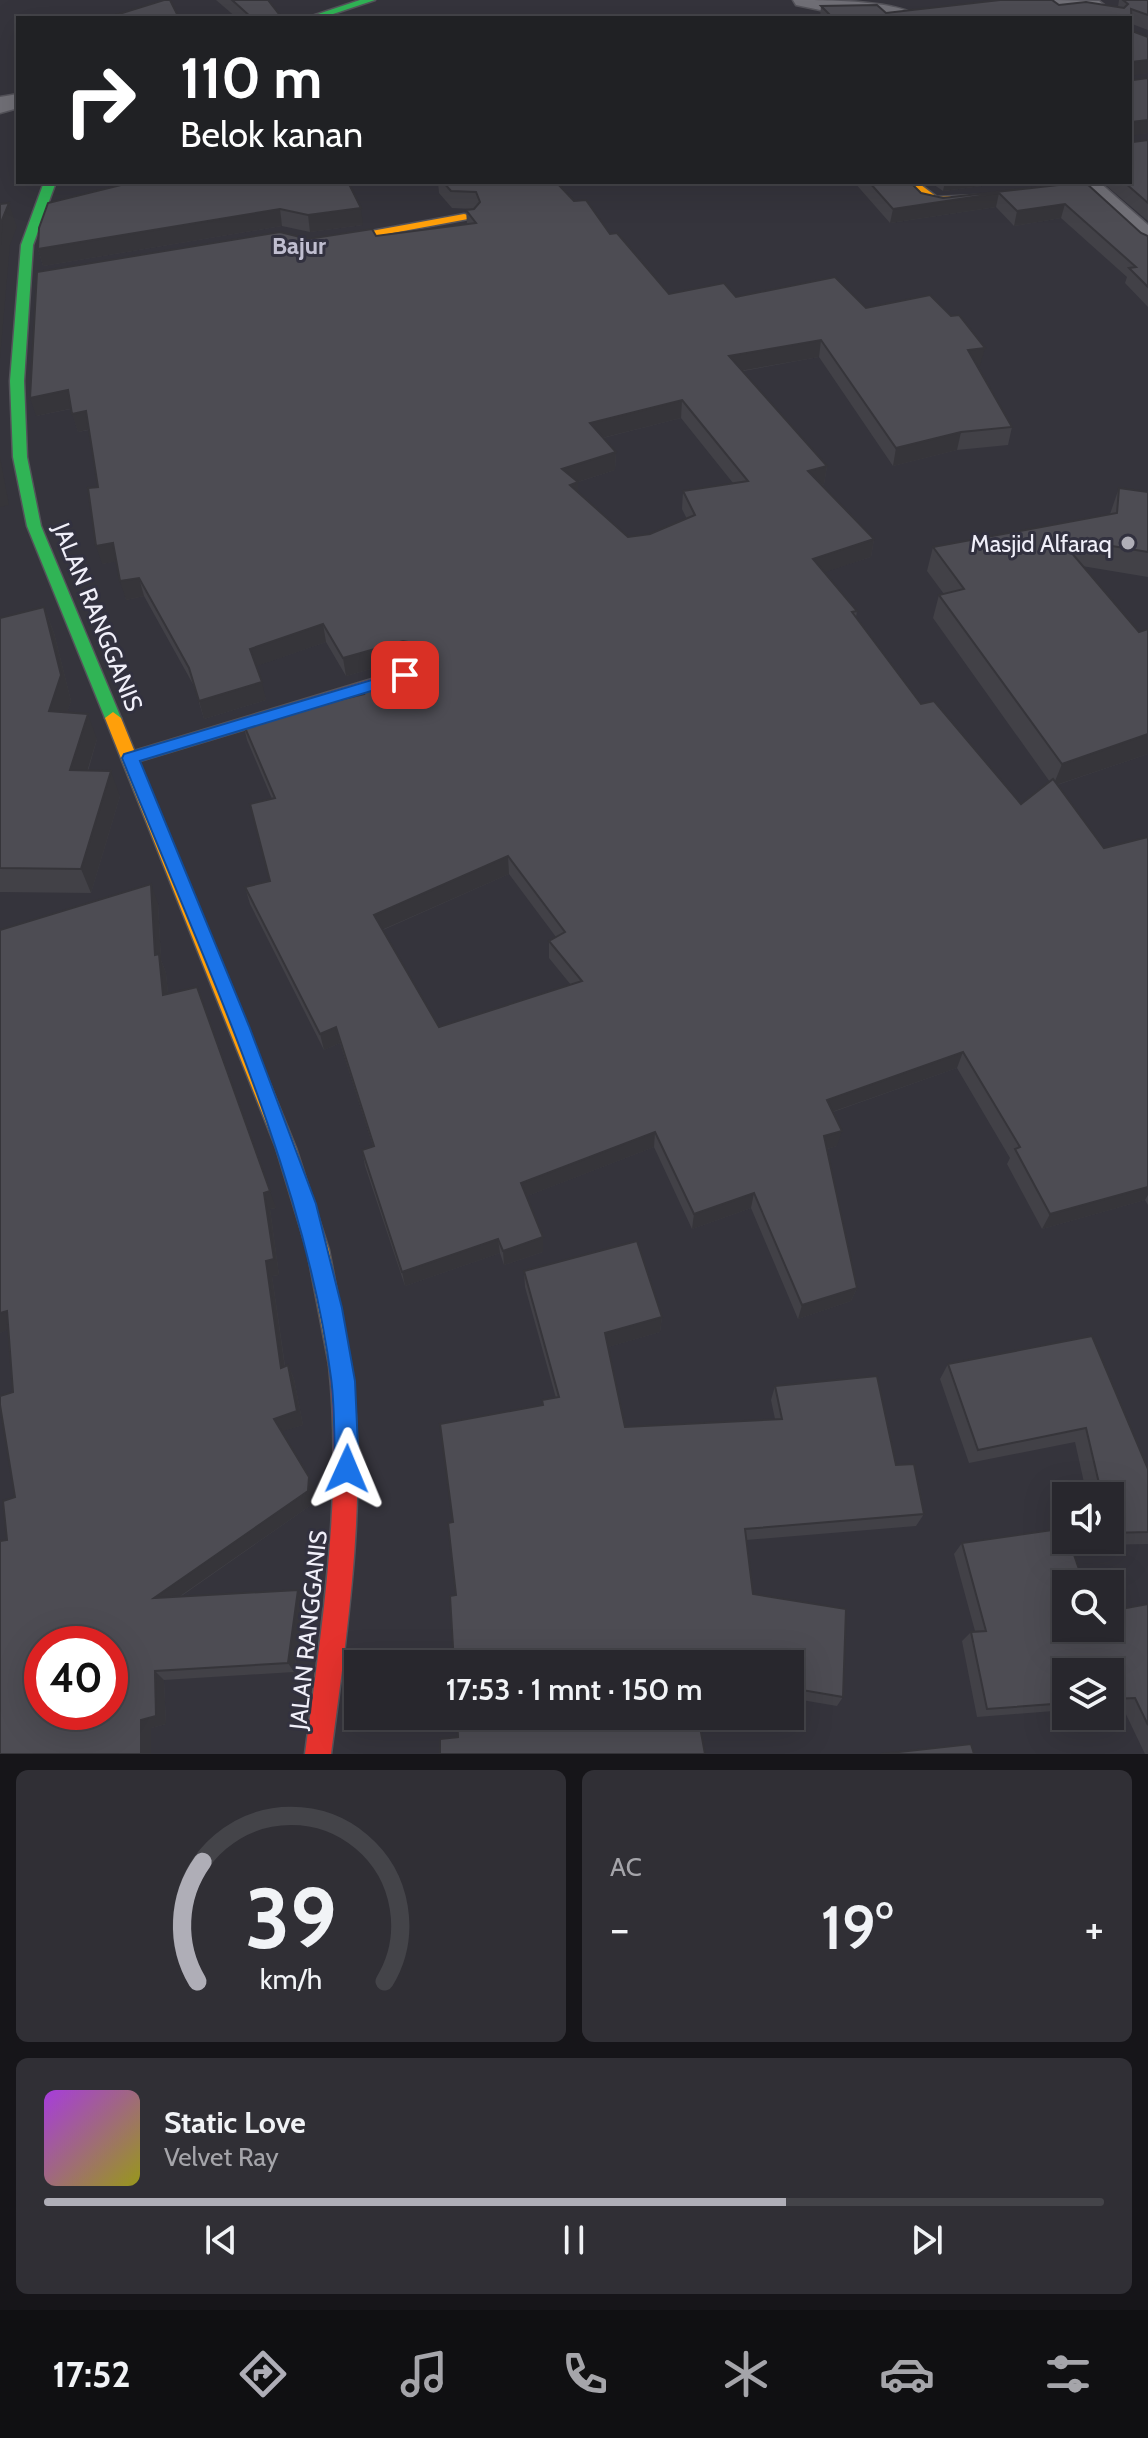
<!DOCTYPE html>
<html lang="id">
<head>
<meta charset="utf-8">
<style>
  body { margin:0; font-family:Cabin,sans-serif; background:#302f35; color:#f1f3f6; height:100vh; display:flex; flex-direction:column; font-size:30px; white-space:nowrap }
  * { box-sizing:border-box; margin:0 }
  p { font-size:26px; color:#a5a5aa }
  .icon { flex:none; width:44px; height:44px; fill:none; stroke:currentColor; stroke-width:2; stroke-linecap:round; stroke-linejoin:round }
  .map { position:relative; height:1754px; overflow:hidden }
  .sheet { display:flex; flex-direction:column; gap:16px; padding:16px; background:#161519; flex:1 }
  .sheet>* { flex:none }
  .guide { position:absolute; left:16px; top:16px; width:1116px; height:168px; border-radius:0px; box-shadow:0 8px 32px #0002,0 0 0 2px #444449; background:#202124; color:#fff; overflow:hidden }
  .fabs { position:absolute; left:1052px; top:1482px; display:grid; gap:16px }
  .fabs a { display:grid; place-items:center; width:72px; height:72px; border-radius:0px; background:#28272d; box-shadow:0 8px 32px #0002,0 0 0 2px #444449; font-size:40px }
  .speed { position:absolute; left:24px; top:1626px; display:flex; gap:16px; font-size:40px; font-weight:700; text-align:center }
  .speed>* { display:grid; place-content:center; width:104px; height:104px; border-radius:50%; background:#28272d; box-shadow:0 8px 32px #0002,0 0 0 2px #444449; line-height:1 }
  .speed .limit { border:12px solid #d22; background:#fff; color:#111 }
  .pin { position:absolute; display:grid; place-items:center; width:68px; height:68px; color:#fff; margin:-34px; border-radius:16px; box-shadow:0 4px 12px #0006 }
  .me { position:absolute; width:88px; margin:-44px; rotate:1deg; stroke-linejoin:round; filter:drop-shadow(0 0 6px #0008) }
  .turn { display:flex; align-items:center; gap:28px; height:168px; padding:0 32px; font-size:36px }
  .turn .icon { width:104px; height:104px; stroke-width:2.5 }
  .turn b { display:block; font-size:56px; line-height:68px }
  .big { font-size:60px; font-weight:600; line-height:1.1 }
  .sheet .widget { flex:1; display:flex; flex-direction:column; justify-content:center; gap:12px; min-width:0; padding:0 28px; border-radius:12px; background:#302f35 }
  .sheet .dial { align-items:center; gap:0 }
  .dial svg { height:208px; overflow:visible; fill:none; stroke:#444449; stroke-width:7; stroke-linecap:round; text-anchor:middle }
  .dial text { fill:#f1f3f6; stroke:none }
  .song { display:flex; align-items:center; gap:24px }
  .cover { width:96px; height:96px; border-radius:12px; background:linear-gradient(135deg,hsl(280 70% 55%),hsl(60 70% 35%)) }
  .played { height:8px; border-radius:4px; background:linear-gradient(90deg,#afaeb7 70%,#444449 70%) }
  .keys { display:flex; justify-content:space-around; direction:ltr }
  .heat { display:flex; justify-content:space-between; align-items:center; font-size:44px; direction:ltr }
  .sheet .tiles { flex:1; display:grid; gap:16px; grid-template-columns:1fr 1fr }
  .widget:last-child { grid-column:span 2 }
  .trip { position:absolute; left:344px; top:1650px; width:460px; height:80px; border-radius:0px; background:#28272d; box-shadow:0 8px 32px #0002,0 0 0 2px #444449; font-weight:600; line-height:80px; text-align:center }
  .menu { display:flex; height:128px; justify-content:space-around; align-items:center; background:#101012; color:#a5a5aa }
  .menu .icon { width:56px; height:56px }
  .menu .current { color:#afaeb7 }
  .menu b { font-size:36px; color:#f1f3f6 }
  .map>svg:first-child { display:block }
  .lines { fill:none; stroke-linecap:round; stroke-linejoin:round }
  .street-casing { stroke:#54535a; stroke-width:3 }
  .fast-casing { stroke:#54535a; stroke-width:3 }
  .slow-casing { stroke:#54535a; stroke-width:3 }
  .jam-casing { stroke:#54535a; stroke-width:3 }
  .street { fill:#717077; fill-rule:evenodd }
  .fast { fill:#30b455; fill-rule:evenodd }
  .slow { fill:#ff9f0a; fill-rule:evenodd }
  .jam { fill:#e5322d; fill-rule:evenodd }
  .wall { fill:#424147; fill-rule:evenodd }
  .shaded-wall { fill:#36353a }
  .building { fill:#4d4c53; stroke:#36353a; stroke-width:2; fill-rule:evenodd }
  .route { fill:#1a73e8; stroke:#114b97; stroke-width:2 }
  .poi-dot { fill:#afaeb7; stroke:#32313f; stroke-width:3 }
  .labels { text-anchor:middle; dominant-baseline:central; stroke-width:6; stroke-linejoin:round; paint-order:stroke }
  .far-quarter-label { font-size:24px; font-weight:bold; fill:#c0bed0; stroke:#32313f }
  .poi-label { font-size:24px; fill:#f0eff9; stroke:#32313f; text-anchor:end }
  .street-label { font-size:24px; fill:#f0eff9; stroke:#32313f }
</style>
</head>
<body>
<div class="map">
<svg width="1148" height="1754" viewBox="0 0 1148 1754">
  <rect width="100%" height="100%" fill="#35343c"/>
  <g class="lines">
    <defs>
      <g id="street">
        <path d="M 793,0 C 823,0 901,0 920,18 L 830,12 L 796,5 Z"/>
        <path d="M 1054,0 L 1099,1 L 1121,18 C 1094,18 1083,11 1057,5 Z"/>
        <polygon points="18,94 18,108 0,113 0,97"/>
        <polygon points="1070,182 1099,182 1148,225 1148,249 1138,246"/>
      </g>
      <g id="fast">
        <polygon points="360,0 375,0 321,18 306,18"/>
        <polygon points="44,182 56,182 33,245 24,381 27,457 41,526 121,718 113,724 105,718 27,526 13,457 10,381 21,245"/>
      </g>
      <g id="slow">
        <polygon points="904,182 917,182 937,197 980,195 986,198 980,201 935,204"/>
        <polygon points="464,214 468,215 468,219 317,247 311,244 317,241"/>
        <polygon points="113,712 121,718 296,1148 329,1250 351,1365 348,1373 340,1376 332,1373 329,1365 307,1250 276,1148 105,718"/>
      </g>
      <g id="jam">
        <polygon points="405,669 411,671 413,675 411,679 130,764 122,758 124,754"/>
        <path d="M 340,1354 L 348,1357 L 351,1365 C 368,1495 348,1625 331,1754 L 305,1754 C 322,1625 343,1495 329,1365 L 332,1357 Z"/>
      </g>
    </defs>
    <use href="#street" class="street-casing"/>
    <use href="#fast" class="fast-casing"/>
    <use href="#slow" class="slow-casing"/>
    <use href="#jam" class="jam-casing"/>
    <use href="#street" class="street"/>
    <use href="#fast" class="fast"/>
    <use href="#slow" class="slow"/>
    <use href="#jam" class="jam"/>
  </g>
  <g class="wall">
    <polygon points="216,0 268,0 282,18 237,18"/>
    <polygon points="1119,0 1148,0 1148,30 1132,24 1132,31 1148,37 1148,73 1132,75 1132,80 1148,78 1148,133 1132,135 1132,142 1148,140 1148,221 1102,182 1130,182 1130,18 820,18 821,6 886,13 1118,7"/>
    <polygon points="133,182 363,225 310,232 282,226 43,266 38,249"/>
    <path d="M 438,182 L 556,182 L 669,294 L 736,297 L 866,308 L 980,366 L 978,366 L 1012,427 L 1008,445 L 957,450 L 893,466 L 819,357 L 743,371 L 827,466 L 824,484 L 822,485 L 874,539 L 871,557 L 824,572 L 857,611 L 856,617 L 921,704 L 1021,804 L 1050,782 L 933,618 L 939,595 L 944,594 L 927,571 L 933,547 L 1110,514 L 1119,488 L 1148,492 L 1148,577 L 1082,566 L 1139,632 L 1148,629 L 1148,754 L 1057,785 L 1104,848 L 1148,837 L 1148,1205 L 1145,1200 L 1042,1229 L 1007,1164 L 1010,1158 L 957,1068 L 833,1112 L 837,1146 L 827,1149 L 857,1288 L 851,1301 L 798,1319 L 751,1208 L 692,1229 L 654,1147 L 527,1196 L 543,1252 L 504,1265 L 500,1253 L 405,1286 L 365,1166 L 362,1150 L 373,1146 L 340,1043 L 324,1050 L 250,904 L 245,887 L 270,881 L 272,799 L 247,740 L 243,723 L 361,695 L 360,687 L 418,670 L 421,664 L 420,662 L 406,659 L 346,676 L 326,642 L 256,666 L 266,700 L 204,719 L 194,686 L 144,596 L 126,600 L 117,561 L 102,564 L 98,487 L 89,430 L 78,432 L 71,409 L 36,416 L 308,239 L 376,236 L 467,224 L 466,210 L 472,209 L 452,208 L 439,193 ZM 681,418 L 733,483 L 683,491 L 682,509 L 687,519 L 650,534 L 628,537 L 578,492 L 578,482 L 615,470 L 616,452 L 603,438 ZM 509,874 L 556,937 L 549,941 L 549,958 L 571,985 L 439,1027 L 383,930 Z"/>
    <polygon points="854,182 910,182 921,193 943,198 1077,182 1141,233 1148,236 1148,307 1125,283 1127,277 1061,218 1014,226 996,207 890,223"/>
    <polygon points="930,182 1012,182 943,191"/>
    <polygon points="44,607 54,633 71,701 67,712 97,739 88,771 120,796 91,893 0,892 0,618"/>
    <polygon points="158,903 161,960 166,973 168,994 276,1208 270,1209 279,1275 272,1276 285,1366 288,1365 294,1379 303,1425 282,1431 315,1489 314,1503 180,1597 304,1600 294,1672 164,1680 166,1724 151,1728 151,1754 0,1754 7,1540 15,1497 13,1392 8,1329 0,1333 0,930"/>
    <polygon points="524,1271 662,1317 660,1332 608,1347 625,1427 775,1419 771,1400 775,1386 896,1465 924,1514 916,1526 746,1540 753,1594 843,1697 837,1706 790,1698 790,1664 456,1595 453,1522 542,1405 556,1398 525,1287"/>
    <polygon points="1092,1336 1148,1469 1148,1544 1098,1545 1097,1540 1110,1540 1110,1496 1087,1496 1075,1442 969,1463 940,1379 948,1364"/>
    <polygon points="962,1543 1066,1628 1148,1604 1148,1754 1145,1754 1122,1706 1110,1707 1110,1672 1066,1672 1066,1710 977,1717 962,1641 971,1632 975,1631 954,1554"/>
  </g>
  <g class="shaded-wall">
    <polygon points="1148,60 1148,73 1130,76 1132,62"/>
    <polygon points="1148,120 1148,133 1130,136 1132,122"/>
    <polygon points="945,182 1012,182 943,191"/>
    <polygon points="999,193 996,207 890,223 893,209"/>
    <polygon points="9,203 17,227 10,245 0,358 0,245 2,220"/>
    <polygon points="1065,204 1061,218 1014,226 1017,211"/>
    <polygon points="361,208 363,225 310,232 308,215"/>
    <polygon points="280,209 282,226 43,266 38,249"/>
    <polygon points="821,340 819,357 728,373 729,356"/>
    <polygon points="985,348 980,366 964,368 968,350"/>
    <polygon points="68,390 74,408 36,416 30,398"/>
    <polygon points="682,400 681,418 590,441 590,423"/>
    <polygon points="86,411 91,429 78,432 72,414"/>
    <polygon points="961,432 957,450 893,466 896,448"/>
    <polygon points="616,452 615,470 562,487 562,469"/>
    <polygon points="0,457 9,505 0,507"/>
    <polygon points="827,466 824,484 805,489 808,471"/>
    <polygon points="578,482 578,500 570,485"/>
    <polygon points="874,539 871,557 810,577 813,559"/>
    <polygon points="113,543 119,561 102,564 96,546"/>
    <polygon points="139,578 144,596 126,600 120,581"/>
    <polygon points="44,607 54,633 71,701 59,737 49,711"/>
    <polygon points="323,624 326,642 254,667 250,649"/>
    <polygon points="403,641 406,659 346,676 343,658"/>
    <polygon points="262,682 266,700 204,719 199,701"/>
    <polygon points="88,714 97,739 80,795 70,770"/>
    <polygon points="1148,734 1148,754 1053,786 1062,764"/>
    <polygon points="111,771 120,796 91,893 81,869"/>
    <polygon points="508,856 509,874 377,932 374,915"/>
    <polygon points="151,884 158,903 161,960 166,973 170,1013 163,995 155,955"/>
    <polygon points="336,1027 340,1043 324,1050 320,1034"/>
    <polygon points="963,1052 957,1068 823,1115 827,1100"/>
    <polygon points="842,1131 837,1146 820,1151 824,1136"/>
    <polygon points="655,1132 654,1147 522,1198 521,1183"/>
    <polygon points="1148,1187 1148,1195 1145,1200 1042,1229 1050,1214"/>
    <polygon points="270,1191 276,1208 270,1209 279,1275 272,1276 287,1382 281,1368 266,1261 264,1193"/>
    <polygon points="754,1193 751,1208 692,1229 694,1214"/>
    <polygon points="543,1237 543,1252 504,1265 503,1251"/>
    <polygon points="498,1239 500,1253 405,1286 402,1272"/>
    <polygon points="857,1288 851,1301 798,1319 802,1305"/>
    <polygon points="7,1311 18,1325 0,1333 0,1313"/>
    <polygon points="662,1317 660,1332 605,1348 605,1333"/>
    <polygon points="288,1365 294,1379 303,1425 280,1432 274,1419"/>
    <polygon points="309,1477 315,1489 314,1503 163,1608 154,1598"/>
    <polygon points="298,1590 304,1600 294,1672 288,1663"/>
    <polygon points="155,1671 164,1680 166,1724 151,1728 151,1754 141,1754 141,1720"/>
  </g>
  <g class="building">
    <polygon points="164,0 170,0 179,18 106,18"/>
    <polygon points="232,0 268,0 282,18 252,18"/>
    <polygon points="1000,0 1052,0 1059,5 1086,2 1124,8 1128,4 1123,0 1148,0 1148,15 1131,9 1132,31 1148,37 1148,60 1132,62 1132,80 1148,78 1148,120 1132,122 1132,142 1148,140 1148,203 1124,182 1130,182 1130,18 833,18 821,6 877,5 886,13"/>
    <polygon points="133,182 348,182 361,208 308,215 280,209 38,249 39,228 48,203"/>
    <path d="M 443,182 L 556,182 L 574,201 L 586,200 L 610,234 L 617,233 L 669,294 L 724,283 L 736,297 L 835,277 L 866,308 L 930,295 L 951,316 L 959,315 L 985,348 L 968,350 L 1012,427 L 961,432 L 896,448 L 821,340 L 729,356 L 827,466 L 808,471 L 874,539 L 813,559 L 857,611 L 852,612 L 921,704 L 934,701 L 1021,804 L 1053,779 L 1104,848 L 1148,837 L 1148,1187 L 1050,1214 L 1015,1149 L 1020,1147 L 963,1052 L 827,1100 L 842,1131 L 824,1136 L 857,1288 L 802,1305 L 754,1193 L 694,1214 L 655,1132 L 521,1183 L 543,1237 L 503,1251 L 498,1239 L 402,1272 L 362,1150 L 374,1146 L 336,1027 L 320,1034 L 245,887 L 270,881 L 250,804 L 275,798 L 243,723 L 364,694 L 360,687 L 418,670 L 426,655 L 418,644 L 403,641 L 343,658 L 323,624 L 250,649 L 262,682 L 199,701 L 189,668 L 139,578 L 120,581 L 113,543 L 96,546 L 88,488 L 98,487 L 86,411 L 72,414 L 68,390 L 30,398 L 37,272 L 280,232 L 308,239 L 372,229 L 376,236 L 476,223 L 466,210 L 474,209 L 480,202 L 476,192 L 451,191 ZM 682,400 L 748,481 L 683,491 L 695,515 L 650,534 L 628,537 L 570,485 L 578,482 L 562,469 L 616,452 L 590,423 ZM 508,856 L 565,932 L 549,941 L 582,981 L 439,1027 L 374,915 Z"/>
    <polygon points="869,182 910,182 921,193 943,198 1085,182 1141,233 1148,236 1148,287 1129,268 1136,267 1065,204 1017,211 999,193 893,209"/>
    <polygon points="9,203 2,220 0,245 0,204"/>
    <polygon points="1119,488 1148,492 1148,552 1058,537 1139,632 1148,629 1148,734 1062,764 939,595 964,589 933,547 1117,513"/>
    <polygon points="44,607 61,675 49,711 88,714 70,770 111,771 81,869 0,868 0,618"/>
    <path d="M 151,884 L 155,955 L 159,954 L 163,995 L 197,987 L 270,1191 L 264,1193 L 274,1259 L 266,1261 L 281,1368 L 288,1365 L 297,1411 L 274,1419 L 309,1477 L 308,1491 L 154,1598 L 298,1590 L 288,1663 L 155,1671 L 156,1716 L 141,1720 L 141,1754 L 0,1754 L 0,1541 L 7,1540 L 3,1501 L 15,1497 L 0,1405 L 0,1396 L 13,1392 L 7,1311 L 0,1313 L 0,930 ZM 42,1644 L 110,1644 L 110,1712 L 42,1712 Z"/>
    <polygon points="637,1241 662,1317 605,1333 625,1427 782,1419 775,1386 877,1376 896,1465 914,1464 924,1514 745,1529 753,1594 846,1609 843,1697 790,1688 790,1664 454,1664 450,1596 456,1595 448,1523 453,1522 440,1424 543,1405 542,1400 559,1397 524,1271"/>
    <polygon points="1092,1336 1148,1469 1148,1532 1110,1533 1110,1496 1102,1496 1086,1428 978,1450 948,1364"/>
    <polygon points="1066,1528 1066,1540 1069,1540 1084,1584 1066,1584 1066,1628 1110,1628 1110,1611 1148,1604 1148,1725 1135,1698 1110,1699 1110,1672 1066,1672 1066,1703 987,1709 971,1632 986,1631 962,1543"/>
    <polygon points="457,1716 698,1716 705,1754 440,1754 440,1739 458,1737"/>
    <polygon points="971,1744 974,1754 881,1754"/>
  </g>
  <path class="route" d="M 405,670 L 413,675 L 411,679 L 140,761 L 249,1026 L 316,1204 L 342,1308 L 355,1381 L 359,1469 L 356,1477 L 347,1481 L 338,1477 L 335,1469 C 334,1439 335,1408 331,1378 C 304,1169 200,953 122,758 L 124,754 Z"/>
  <circle class="poi-dot" cx="1128" cy="543" r="8"/>
  <g class="labels">
    <g class="far-quarter-label">
      <text x="299" y="245">Bajur</text>
    </g>
    <g class="poi-label">
      <text x="1112" y="543">Masjid Alfaraq</text>
    </g>
    <g class="street-label">
      <text transform="translate(98 617) rotate(68)">JALAN RANGGANIS</text>
      <text transform="translate(308 1630) rotate(-84)">JALAN RANGGANIS</text>
    </g>
  </g>
</svg>
<div class="fabs">
<a><svg class="icon" aria-label="sound" viewBox="0 0 24 24"><path d="M4 9h4l5-4v14l-5-4H4zM17 9q2 3 0 6"/></svg></a>
<a><svg class="icon" aria-label="search" viewBox="0 0 24 24"><circle cx="10" cy="10" r="6"/><path d="M15 15l6 6"/></svg></a>
<a><svg class="icon" aria-label="layers" viewBox="0 0 24 24"><path d="M12 4l9 5-9 5-9-5zM3 14l9 5 9-5"/></svg></a>
</div>
<div class="speed"><div class="limit">40</div></div>
<div class="pin" style="left:405px;top:675px;background:#d93025"><svg class="icon" aria-label="arrive" viewBox="0 0 24 24"><path d="M6 21V4h12l-3 4 3 4H6"/></svg></div>
<svg class="me" style="left:347px;top:1469px" viewBox="-20 -20 40 40"><path d="M0-17L14 15 0 8-14 15z" fill="#1a73e8" stroke="#fff" stroke-width="4"/></svg>
<div class="trip">17:53 · 1 mnt · 150 m</div>
<div class="guide">
<div class="turn"><svg class="icon" aria-label="right" viewBox="0 0 24 24"><path d="M7 20v-9h11M14 6l5 5-5 5"/></svg><div><b>110 m</b>Belok kanan</div></div>
</div>
</div>
<section class="sheet">
<div class="tiles">
<div class="widget dial"><svg viewBox="0 0 100 80">
<path d="M14 69A42 42 0 1 1 86 69"/>
<path d="M14 69A42 42 0 0 1 16 23" stroke="#afaeb7"/>
<text x="50" y="56" font-size="32" font-weight="700">39</text>
<text x="50" y="72" font-size="11">km/h</text>
</svg></div>
<div class="widget"><p>AC</p>
<div class="heat"><a>−</a><b class="big">19°</b><a>+</a></div>
</div>
<div class="widget">
<div class="song"><i class="cover"></i><div><b>Static Love</b><p>Velvet Ray</p></div></div>
<div class="played"></div>
<div class="keys"><svg class="icon" aria-label="previous" viewBox="0 0 24 24"><path d="M18 5L8 12l10 7zM5 5v14"/></svg><svg class="icon" aria-label="pause" viewBox="0 0 24 24"><path d="M8 5v14M16 5v14"/></svg><svg class="icon" aria-label="next" viewBox="0 0 24 24"><path d="M6 5l10 7-10 7zM19 5v14"/></svg></div>
</div>
</div>
</section>
<nav class="menu">
<b>17:52</b>
<svg class="icon current" aria-label="directions" viewBox="0 0 24 24"><path d="M12 3l9 9-9 9-9-9zM9 14v-3h6M13 9l2 2-2 2"/></svg>
<svg class="icon" aria-label="music" viewBox="0 0 24 24"><path d="M9 18V5l10-2v13"/><circle cx="6" cy="18" r="3"/><circle cx="16" cy="16" r="3"/></svg>
<svg class="icon" aria-label="phone" viewBox="0 0 24 24"><path d="M5 4h4l2 5-3 2q2 4 5 5l2-3 5 2v4C11 20 4 13 5 4z"/></svg>
<svg class="icon" aria-label="climate" viewBox="0 0 24 24"><path d="M12 3v18M4 7l16 10M4 17L20 7"/></svg>
<svg class="icon" aria-label="car" viewBox="0 0 24 24"><path d="M5 17H2v-5l4-1 3-4h7l3 4 3 1v5h-3M9 17h6M6 11h13"/><circle cx="7" cy="17" r="2"/><circle cx="17" cy="17" r="2"/></svg>
<svg class="icon" aria-label="filters" viewBox="0 0 24 24"><path d="M4 7h16M4 17h16"/><circle cx="9" cy="7" r="2"/><circle cx="15" cy="17" r="2"/></svg>
</nav>
</body>
</html>
